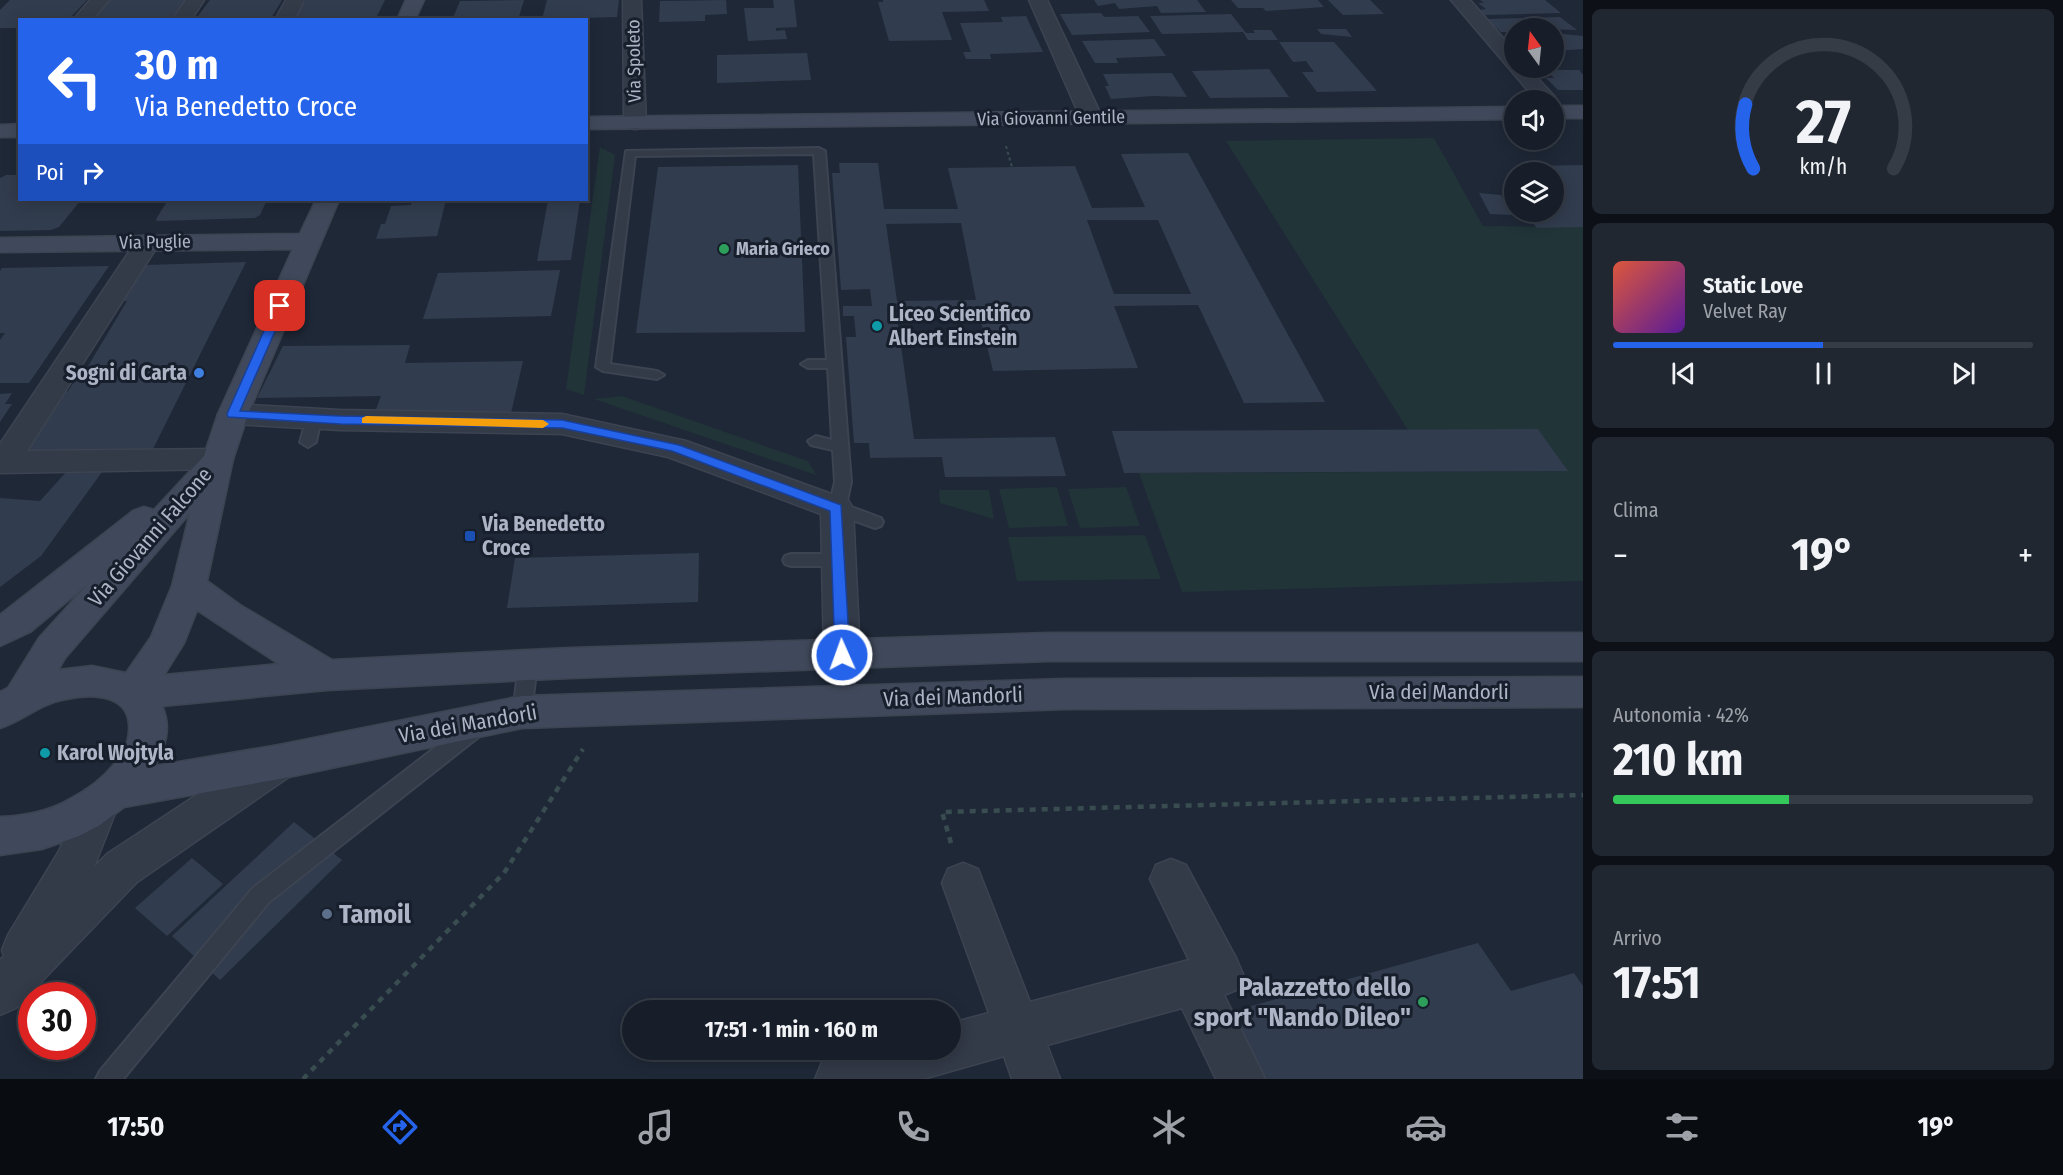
<!DOCTYPE html>
<html lang="it">
<head>
<meta charset="utf-8">
<style>
  body { margin:0; font-family:"Fira Sans Condensed",sans-serif; background:#202731; color:#f1f3f6; height:100vh; display:flex; flex-direction:column; font-size:22px; white-space:nowrap }
  * { box-sizing:border-box; margin:0 }
  p { font-size:20px; color:#9ea2a8 }
  .icon { flex:none; width:33px; height:33px; fill:none; stroke:currentColor; stroke-width:2; stroke-linecap:round; stroke-linejoin:round }
  .map { position:relative; flex:1; overflow:hidden }
  .panel { display:flex; flex-direction:column; gap:9px; padding:9px; background:#0d1017; width:480px }
  .panel>* { flex:none }
  .banner { position:absolute; left:18px; top:18px; width:570px; height:183px; border-radius:0px; box-shadow:0 3px 15px #0003,0 0 0 2px #363c46; background:#2563eb; color:#fff; overflow:hidden }
  .needle { width:39px; rotate:345deg }
  .controls { position:absolute; left:1504px; top:18px; display:grid; gap:12px }
  .controls a { display:grid; place-items:center; width:60px; height:60px; border-radius:50%; background:#171e29; box-shadow:0 3px 15px #0003,0 0 0 2px #363c46; font-size:30px }
  .speed { position:absolute; left:18px; top:982px; display:flex; gap:12px; font-size:30px; font-weight:700; text-align:center }
  .speed>* { display:grid; place-content:center; width:78px; height:78px; border-radius:50%; background:#171e29; box-shadow:0 3px 15px #0003,0 0 0 2px #363c46; line-height:1 }
  .speed .limit { border:9px solid #d22; background:#fff; color:#111 }
  .pin { position:absolute; display:grid; place-items:center; width:51px; height:51px; color:#fff; margin:-26px; border-radius:12px; box-shadow:0 3px 9px #0006 }
  .me { position:absolute; width:66px; margin:-33px; rotate:358deg; stroke-linejoin:round; filter:drop-shadow(0 0 4px #0008) }
  .turn { display:flex; align-items:center; gap:21px; height:126px; padding:0 18px; font-size:27px }
  .turn .icon { width:78px; height:78px; stroke-width:2.5 }
  .turn b { display:block; font-size:42px; line-height:51px }
  .then { display:flex; align-items:center; height:57px; padding:0 18px; background:#0003; gap:12px; font-size:22px }
  .big { font-size:45px; font-weight:700; line-height:1.1 }
  .panel .widget { flex:1; display:flex; flex-direction:column; justify-content:center; gap:9px; min-width:0; padding:0 21px; border-radius:9px; background:#202731 }
  .panel .dial { align-items:center; gap:0 }
  .dial svg { height:156px; overflow:visible; fill:none; stroke:#363c46; stroke-width:7; stroke-linecap:round; text-anchor:middle }
  .dial text { fill:#f1f3f6; stroke:none }
  .song { display:flex; align-items:center; gap:18px }
  .cover { width:72px; height:72px; border-radius:9px; background:linear-gradient(135deg,hsl(10 70% 55%),hsl(270 70% 35%)) }
  .played { height:6px; border-radius:3px; background:linear-gradient(90deg,#2563eb 50%,#363c46 50%) }
  .keys { display:flex; justify-content:space-around; direction:ltr }
  .heat { display:flex; justify-content:space-between; align-items:center; font-size:33px; direction:ltr }
  .charge { height:9px; border-radius:4px; background:linear-gradient(90deg,#34c759 42%,#363c46 0) }
  .trip { position:absolute; left:622px; top:1000px; width:339px; height:60px; border-radius:30px; background:#171e29; box-shadow:0 3px 15px #0003,0 0 0 2px #363c46; font-weight:700; line-height:60px; text-align:center }
  .tabs { display:flex; height:96px; justify-content:space-around; align-items:center; background:#090c10; color:#9ea2a8 }
  .tabs .icon { width:42px; height:42px }
  .tabs .on { color:#2563eb }
  .tabs b { font-size:27px; color:#f1f3f6 }
  main { display:flex; flex:1; min-height:0 }
  .map>svg:first-child { display:block }
  .green { fill:#213438 }
  .building { fill:#313c4e; fill-rule:evenodd }
  .lines { fill:none; stroke-linecap:round; stroke-linejoin:round }
  .lane-casing { stroke:#3c4351; stroke-width:4 }
  .street-casing { stroke:#3c4351; stroke-width:3 }
  .secondary-casing { stroke:#3c4351; stroke-width:3 }
  .path-far1 { stroke:#394d51; stroke-width:2; stroke-dasharray:3 3; stroke-linecap:butt }
  .path { stroke:#394d51; stroke-width:4.5; stroke-dasharray:6 6; stroke-linecap:butt }
  .lane { fill:#333a48; fill-rule:evenodd }
  .street { fill:#333a48; fill-rule:evenodd }
  .secondary { fill:#40495b; fill-rule:evenodd }
  .route { fill:#2563eb; stroke:#184099; stroke-width:1.5 }
  .slow { fill:#f59e0b }
  .leisure-dot { fill:#2e9e5b; stroke:#181f2c; stroke-width:2 }
  .culture-dot { fill:#0f9aa8; stroke:#181f2c; stroke-width:2 }
  .shop-dot { fill:#3f7fe0; stroke:#181f2c; stroke-width:2 }
  .transit-dot { fill:#1a4fb4; stroke:#181f2c; stroke-width:2 }
  .service-dot { fill:#5c6f8a; stroke:#181f2c; stroke-width:2 }
  .labels { text-anchor:middle; dominant-baseline:central; stroke-width:6; stroke-linejoin:round; paint-order:stroke }
  .far-street-label { font-size:18px; fill:#adb4c5; stroke:#181f2c }
  .far-poi-label { font-size:18px; font-weight:bold; fill:#adb4c5; stroke:#181f2c; text-anchor:start }
  .poi-label { font-size:21px; font-weight:bold; fill:#adb4c5; stroke:#181f2c; text-anchor:start }
  .street-label { font-size:21px; fill:#adb4c5; stroke:#181f2c }
  .near-poi-label { font-size:26px; font-weight:bold; fill:#adb4c5; stroke:#181f2c; text-anchor:start }
</style>
</head>
<body>
<main>
<div class="map">
<svg width="1583" height="1079" viewBox="0 0 1583 1079">
  <rect width="100%" height="100%" fill="#1f2837"/>
  <g class="green">
    <polygon points="1434,138 1483,226 1583,227 1583,581 1182,592 1139,473 1567,471 1408,430 1226,141"/>
    <polygon points="600,147 615,155 584,395 566,389"/>
    <polygon points="622,396 808,461 816,475 594,399"/>
    <polygon points="1057,487 1068,526 1009,528 999,489"/>
    <polygon points="1126,487 1140,526 1080,528 1068,489"/>
    <polygon points="939,490 989,490 994,519 940,503"/>
    <polygon points="1145,535 1161,579 1017,581 1008,537"/>
  </g>
  <g class="building">
    <polygon points="10,0 87,0 68,20 20,20 20,28 0,28 0,10"/>
    <polygon points="110,0 185,0 170,20 92,20"/>
    <polygon points="210,0 282,0 270,20 195,20"/>
    <polygon points="306,0 385,0 375,20 293,20"/>
    <polygon points="524,0 518,20 452,20 460,1"/>
    <polygon points="547,0 619,0 617,17 542,19"/>
    <polygon points="726,0 727,14 705,15 705,21 659,22 660,1"/>
    <polygon points="773,0 794,0 797,27 776,28 776,31 785,30 787,39 748,41 744,8 774,8"/>
    <polygon points="883,0 984,0 989,11 942,12 952,40 889,41 878,2 883,2"/>
    <polygon points="1094,0 1197,0 1206,12 1161,13 1157,6 1119,9 1115,3 1098,6"/>
    <polygon points="1231,0 1318,0 1324,7 1266,11 1263,8 1238,8"/>
    <polygon points="1328,0 1370,0 1384,14 1343,15"/>
    <polygon points="1480,0 1545,0 1561,13 1485,15 1479,10 1486,9 1478,3 1484,3"/>
    <polygon points="1101,13 1104,17 1138,16 1150,32 1072,35 1060,14"/>
    <polygon points="1231,14 1246,33 1255,33 1253,30 1271,30 1278,40 1248,40 1243,32 1162,34 1150,16"/>
    <polygon points="1026,16 1043,52 990,54 991,59 966,59 963,52 971,52 960,23 1003,22 1001,17"/>
    <polygon points="1560,17 1577,30 1515,28 1515,32 1501,32 1486,19"/>
    <polygon points="1317,29 1346,29 1352,37 1321,34"/>
    <polygon points="1563,34 1583,36 1583,49 1554,51 1554,35"/>
    <polygon points="1154,39 1166,56 1116,58 1118,63 1095,63 1082,41"/>
    <polygon points="1279,42 1334,42 1377,91 1317,92 1302,72 1314,72 1306,61 1293,62"/>
    <polygon points="807,53 811,80 717,83 717,55"/>
    <polygon points="1269,69 1289,97 1210,98 1192,71"/>
    <polygon points="1546,70 1579,70 1583,75 1583,90 1558,90 1546,78 1554,78"/>
    <polygon points="1172,73 1187,97 1153,96 1111,99 1105,86 1109,86 1103,74"/>
    <path d="M 1188,153 L 1325,402 L 1244,403 L 1198,305 L 1114,306 L 1138,368 L 993,371 L 978,309 L 896,310 L 914,439 L 1055,437 L 1066,476 L 945,477 L 942,457 L 870,458 L 869,443 L 854,443 L 846,337 L 856,337 L 854,316 L 843,316 L 843,306 L 872,306 L 870,289 L 841,290 L 832,173 L 840,173 L 839,163 L 878,163 L 884,209 L 958,209 L 948,168 L 1075,166 L 1092,208 L 1145,207 L 1121,154 ZM 1087,220 L 1158,220 L 1191,294 L 1114,294 ZM 961,223 L 976,300 L 897,301 L 886,224 Z"/>
    <polygon points="798,165 805,332 636,333 658,167"/>
    <polygon points="1583,165 1583,227 1537,228 1524,212 1554,212 1554,193 1557,193 1554,189 1554,172 1538,172 1533,166"/>
    <polygon points="6,175 20,175 20,200 81,200 59,227 51,230 0,231 0,178"/>
    <polygon points="1479,193 1501,195 1513,215 1490,214"/>
    <polygon points="168,200 267,200 260,215 255,218 157,221 156,219"/>
    <polygon points="412,200 446,200 437,236 376,239 381,224 385,224 391,206 411,205"/>
    <polygon points="548,200 580,200 571,260 537,261"/>
    <polygon points="246,262 152,451 20,456 59,395 68,391 76,379 81,378 127,301 122,301 144,265"/>
    <polygon points="109,266 29,383 0,383 0,340 5,333 0,333 0,271 2,268"/>
    <polygon points="560,270 551,316 423,319 438,273"/>
    <polygon points="410,345 405,363 523,361 511,413 374,415 381,396 257,398 283,346"/>
    <polygon points="12,393 5,404 12,404 0,422 0,394"/>
    <polygon points="1538,429 1568,471 1124,473 1112,431"/>
    <polygon points="68,470 102,472 41,556 0,587 0,498 40,501"/>
    <polygon points="699,553 698,602 507,608 515,558"/>
    <polygon points="294,822 342,860 220,980 172,936"/>
    <polygon points="192,858 223,884 167,936 135,908"/>
    <polygon points="1478,943 1511,991 1574,973 1583,986 1583,1079 1259,1079 1226,1013"/>
  </g>
  <g class="lines">
    <defs>
      <g id="lane">
        <polygon points="819,148 825,151 851,482 846,505 881,518 883,522 881,526 875,528 831,512 829,508 835,482 833,450 811,445 808,441 816,436 832,440 828,368 808,368 801,364 808,360 827,360 814,154 635,156 610,364 657,371 664,375 657,379 603,371 596,367 626,151"/>
        <polygon points="314,413 321,418 316,442 308,447 300,442 307,418"/>
        <polygon points="791,554 838,554 844,556 846,560 844,564 838,566 791,566 785,564 783,560 785,556"/>
        <polygon points="842,648 848,650 851,655 855,701 853,707 846,709 839,707 837,701 833,655 836,650"/>
        <polygon points="528,658 534,660 537,665 531,712 529,718 522,720 515,718 513,712 519,665 522,660"/>
        <polygon points="474,721 481,723 484,729 481,735 269,902 123,1079 96,1079 100,1071 253,888 467,723"/>
      </g>
      <g id="street">
        <polygon points="90,0 109,0 92,20 73,20"/>
        <polygon points="186,0 204,0 191,20 172,20"/>
        <polygon points="286,0 304,0 294,20 275,20"/>
        <polygon points="623,0 641,0 646,123 643,128 635,129 627,128 624,123"/>
        <polygon points="1029,0 1047,0 1102,117 1099,122 1091,123 1083,122 1080,117"/>
        <polygon points="1451,0 1470,0 1515,52 1515,68 1528,68 1554,96 1557,100 1554,104 1554,100 1536,100"/>
        <polygon points="148,235 157,237 160,242 27,451 218,449 229,452 233,459 229,466 218,469 0,473 0,444 139,237"/>
        <polygon points="233,404 340,410 562,414 686,441 848,500 853,508 860,655 855,665 842,670 829,665 824,655 821,514 668,457 562,434 340,430 233,424 223,421 218,414 223,407"/>
        <polygon points="279,745 293,750 299,762 293,774 137,882 16,1008 0,1015 0,960 4,956 2,950 8,935 59,851 85,790 99,785 113,790 119,803 94,867 107,854 265,750"/>
        <polygon points="1171,859 1186,865 1236,958 1243,974 1236,990 1224,995 1265,1079 1216,1079 1182,1008 1047,1045 1060,1079 1012,1079 1004,1056 923,1079 815,1079 822,1062 857,1050 951,1050 951,1023 989,1013 942,883 948,869 963,863 978,869 1030,1002 1189,960 1150,879 1156,865"/>
      </g>
      <g id="secondary">
        <polygon points="406,0 424,0 415,20 397,20"/>
        <rect x="1554" y="106" width="29" height="12"/>
        <polygon points="1515,107 1515,119 586,129 586,117"/>
        <polygon points="20,124 20,137 0,137 0,125"/>
        <path d="M 316,200 L 339,200 L 248,414 L 233,459 L 207,581 L 240,605 L 332,660 L 570,648 L 1049,633 L 1583,633 L 1583,661 L 1049,661 L 570,678 L 327,690 L 162,706 C 172,728 165,746 155,766 L 279,745 L 522,696 L 1065,679 L 1583,677 L 1583,707 L 1065,709 L 522,728 L 279,779 L 124,807 L 100,825 L 79,836 L 42,849 L 0,855 L 0,817 C 25,816 48,812 70,799 C 90,789 109,773 122,754 C 127,746 130,734 129,724 C 127,693 89,694 66,699 C 41,703 24,720 0,728 L 0,692 L 8,688 L 39,638 L 89,583 L 30,632 L 0,646 L 0,615 L 133,511 L 144,507 L 154,510 L 204,456 L 218,414 L 293,249 L 0,252 L 0,238 L 300,234 ZM 190,513 L 172,586 L 151,637 L 126,673 L 92,666 L 58,670 L 65,658 ZM 197,610 L 279,664 L 164,675 L 184,643 Z"/>
      </g>
    </defs>
    <use href="#lane" class="lane-casing"/>
    <use href="#street" class="street-casing"/>
    <use href="#secondary" class="secondary-casing"/>
    <polyline class="path-far1" points="1006,146 1012,167"/>
    <g class="path">
      <polyline points="951,843 942,812 1583,795"/>
      <polyline points="303,1079 504,873 583,749"/>
    </g>
    <use href="#lane" class="lane"/>
    <use href="#street" class="street"/>
    <use href="#secondary" class="secondary"/>
  </g>
  <polygon class="route" points="280,302 286,306 240,411 340,416 562,420 679,445 841,505 850,655 848,659 837,659 835,655 830,511 672,451 562,428 340,424 228,417 227,414 275,306"/>
  <polygon class="slow" points="366,416 543,420 549,424 543,428 362,423 362,418"/>
  <g class="leisure-dot">
    <circle cx="724" cy="249" r="6"/>
    <circle cx="1423" cy="1002" r="6"/>
  </g>
  <g class="culture-dot">
    <circle cx="877" cy="326" r="6"/>
    <circle cx="45" cy="753" r="6"/>
  </g>
  <circle class="shop-dot" cx="199" cy="373" r="6"/>
  <rect class="transit-dot" x="464" y="530" width="12" height="12" rx="3"/>
  <circle class="service-dot" cx="327" cy="914" r="6"/>
  <g class="labels">
    <g class="far-street-label">
      <text transform="translate(634 61) rotate(-91)">Via Spoleto</text>
      <text transform="translate(1051 118) rotate(-1)">Via Giovanni Gentile</text>
      <text transform="translate(155 242) rotate(-1)">Via Puglie</text>
    </g>
    <g class="far-poi-label">
      <text x="736" y="249">Maria Grieco</text>
    </g>
    <g class="poi-label">
      <text x="889" y="314">Liceo Scientifico<tspan x="889" dy="24">Albert Einstein</tspan></text>
      <text x="187" y="373" text-anchor="end">Sogni di Carta</text>
      <text x="482" y="524">Via Benedetto<tspan x="482" dy="24">Croce</tspan></text>
      <text x="57" y="753">Karol Wojtyla</text>
    </g>
    <g class="street-label">
      <text transform="translate(150 537) rotate(-49)">Via Giovanni Falcone</text>
      <text x="1439" y="692">Via dei Mandorli</text>
      <text transform="translate(953 697) rotate(-2)">Via dei Mandorli</text>
      <text transform="translate(468 724) rotate(-10)">Via dei Mandorli</text>
    </g>
    <g class="near-poi-label">
      <text x="339" y="914">Tamoil</text>
      <text x="1411" y="987" text-anchor="end">Palazzetto dello<tspan x="1411" dy="30">sport "Nando Dileo"</tspan></text>
    </g>
  </g>
</svg>
<div class="controls">
<a><svg class="needle" viewBox="-14 -14 28 28"><path d="M0-13l5 13h-10z" fill="#e53935"/><path d="M0 13l5-13h-10z" fill="#9ea2a8"/></svg></a>
<a><svg class="icon" aria-label="sound" viewBox="0 0 24 24"><path d="M4 9h4l5-4v14l-5-4H4zM17 9q2 3 0 6"/></svg></a>
<a><svg class="icon" aria-label="layers" viewBox="0 0 24 24"><path d="M12 4l9 5-9 5-9-5zM3 14l9 5 9-5"/></svg></a>
</div>
<div class="speed"><div class="limit">30</div></div>
<div class="pin" style="left:280px;top:306px;background:#d93025"><svg class="icon" aria-label="arrive" viewBox="0 0 24 24"><path d="M6 21V4h12l-3 4 3 4H6"/></svg></div>
<svg class="me" style="left:842px;top:655px" viewBox="-20 -20 40 40"><circle r="17" fill="#2563eb" stroke="#fff" stroke-width="3"/><path d="M0-11L8 9 0 5-8 9z" fill="#fff"/></svg>
<div class="trip">17:51 · 1 min · 160 m</div>
<div class="banner">
<div class="turn"><svg class="icon" aria-label="left" viewBox="0 0 24 24"><path d="M17 20v-9H6M10 6l-5 5 5 5"/></svg><div><b>30 m</b>Via Benedetto Croce</div></div>
<div class="then">Poi<svg class="icon" aria-label="right" viewBox="0 0 24 24"><path d="M7 20v-9h11M14 6l5 5-5 5"/></svg></div>
</div>
</div>
<section class="panel">
<div class="widget dial"><svg viewBox="0 0 100 80">
<path d="M14 69A42 42 0 1 1 86 69"/>
<path d="M14 69A42 42 0 0 1 10 36" stroke="#2563eb"/>
<text x="50" y="56" font-size="32" font-weight="700">27</text>
<text x="50" y="72" font-size="11">km/h</text>
</svg></div>
<div class="widget">
<div class="song"><i class="cover"></i><div><b>Static Love</b><p>Velvet Ray</p></div></div>
<div class="played"></div>
<div class="keys"><svg class="icon" aria-label="previous" viewBox="0 0 24 24"><path d="M18 5L8 12l10 7zM5 5v14"/></svg><svg class="icon" aria-label="pause" viewBox="0 0 24 24"><path d="M8 5v14M16 5v14"/></svg><svg class="icon" aria-label="next" viewBox="0 0 24 24"><path d="M6 5l10 7-10 7zM19 5v14"/></svg></div>
</div>
<div class="widget"><p>Clima</p>
<div class="heat"><a>−</a><b class="big">19°</b><a>+</a></div>
</div>
<div class="widget"><p>Autonomia · 42%</p><b class="big">210 km</b><div class="charge"></div></div>
<div class="widget"><p>Arrivo</p><b class="big">17:51</b></div>
</section>
</main>
<nav class="tabs">
<b>17:50</b>
<svg class="icon on" aria-label="directions" viewBox="0 0 24 24"><path d="M12 3l9 9-9 9-9-9zM9 14v-3h6M13 9l2 2-2 2"/></svg>
<svg class="icon" aria-label="music" viewBox="0 0 24 24"><path d="M9 18V5l10-2v13"/><circle cx="6" cy="18" r="3"/><circle cx="16" cy="16" r="3"/></svg>
<svg class="icon" aria-label="phone" viewBox="0 0 24 24"><path d="M5 4h4l2 5-3 2q2 4 5 5l2-3 5 2v4C11 20 4 13 5 4z"/></svg>
<svg class="icon" aria-label="climate" viewBox="0 0 24 24"><path d="M12 3v18M4 7l16 10M4 17L20 7"/></svg>
<svg class="icon" aria-label="car" viewBox="0 0 24 24"><path d="M5 17H2v-5l4-1 3-4h7l3 4 3 1v5h-3M9 17h6M6 11h13"/><circle cx="7" cy="17" r="2"/><circle cx="17" cy="17" r="2"/></svg>
<svg class="icon" aria-label="filters" viewBox="0 0 24 24"><path d="M4 7h16M4 17h16"/><circle cx="9" cy="7" r="2"/><circle cx="15" cy="17" r="2"/></svg>
<b>19°</b>
</nav>
</body>
</html>
